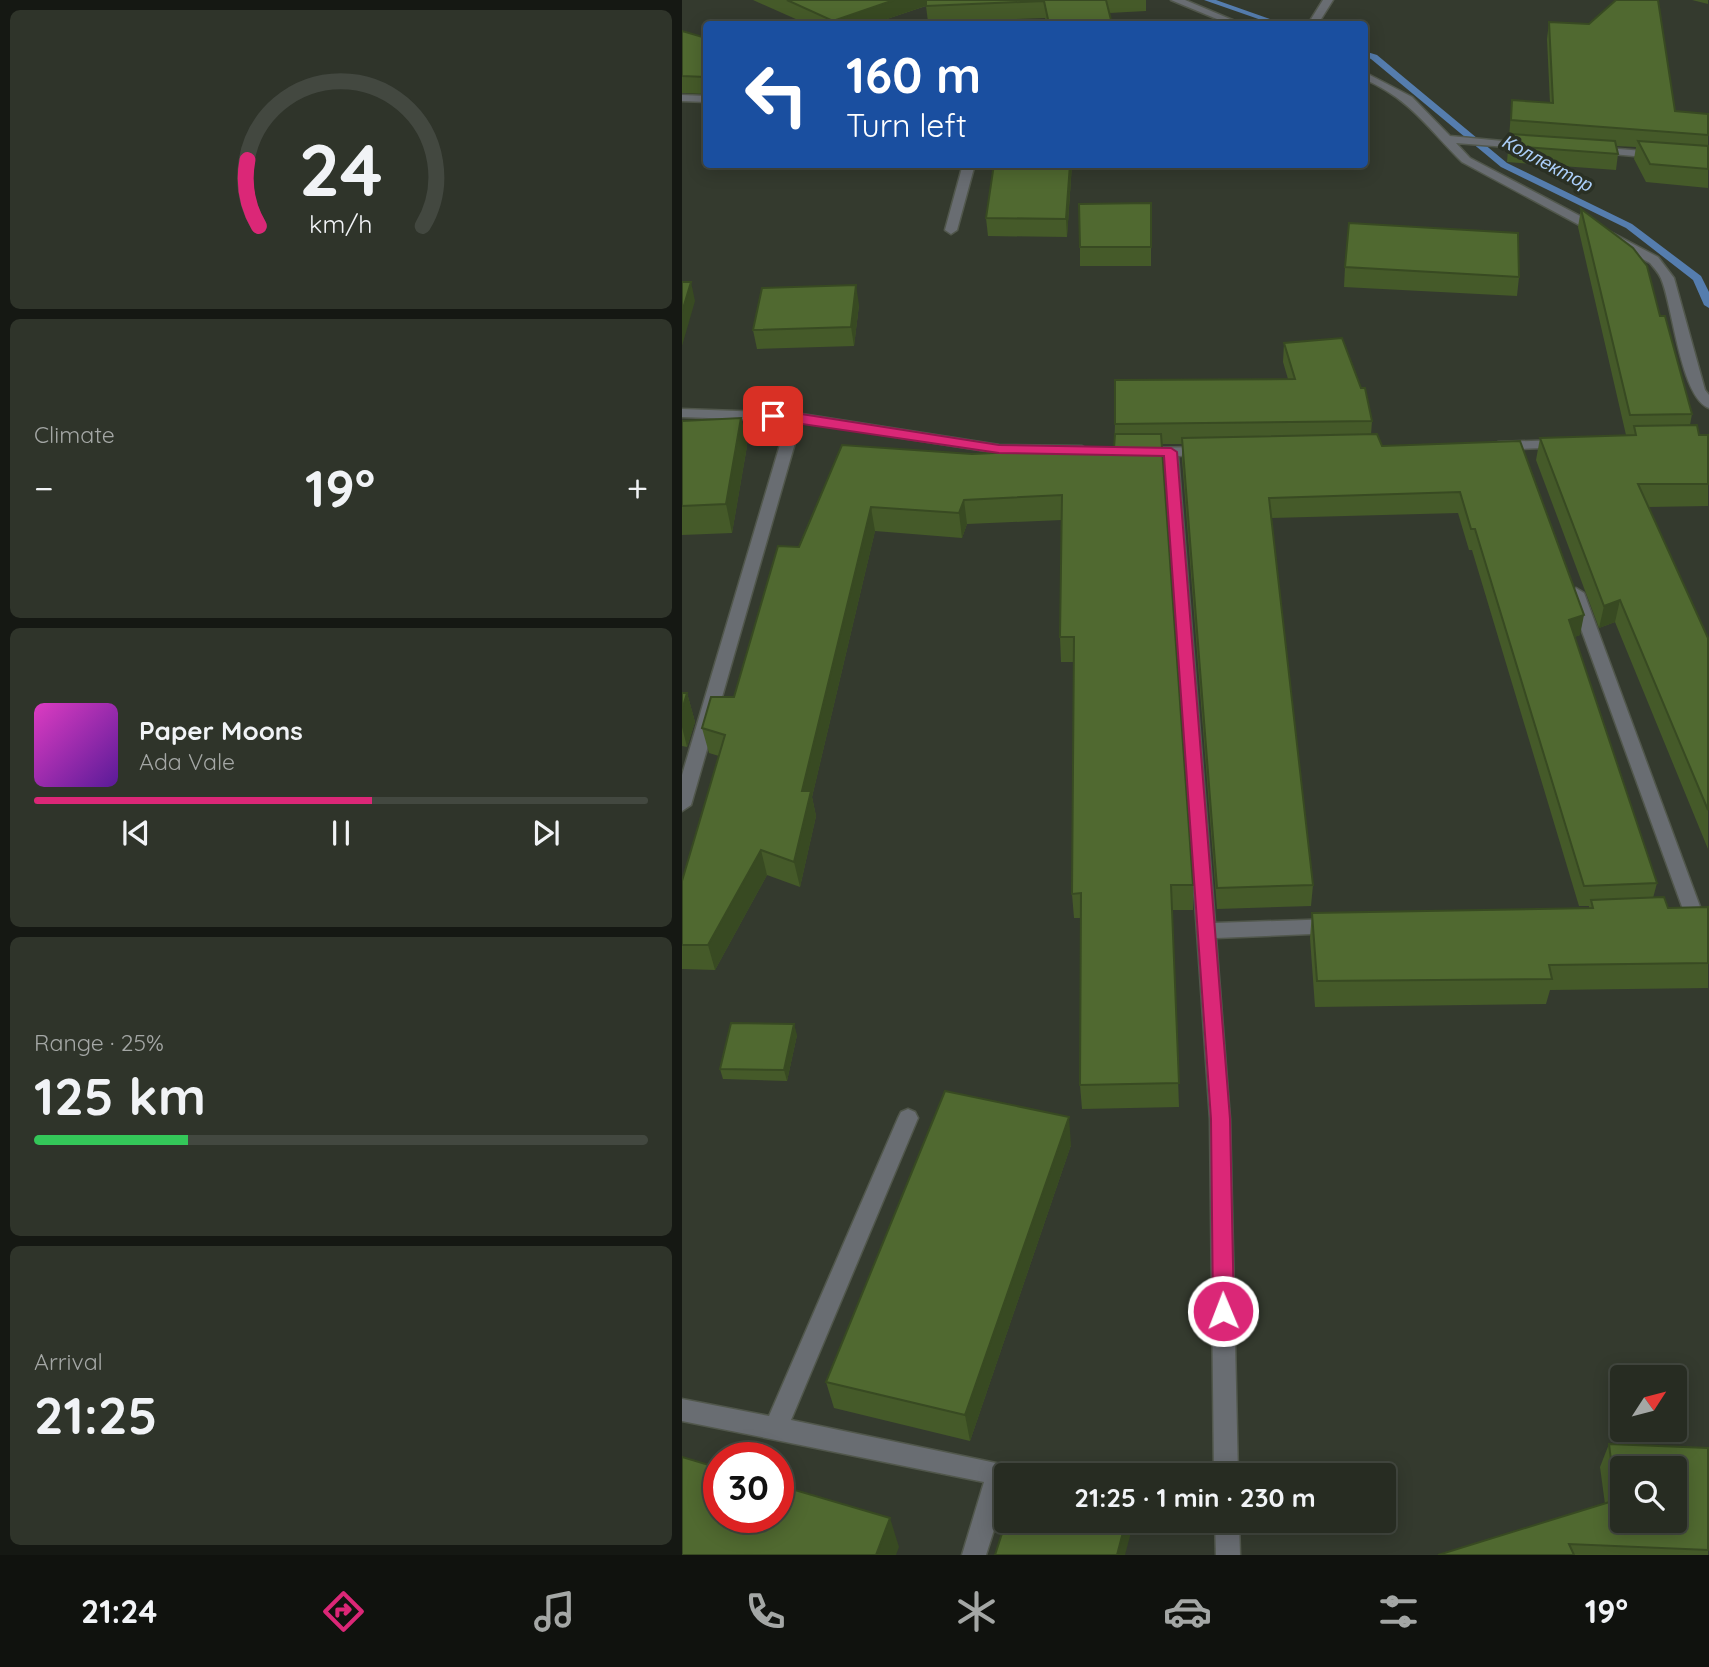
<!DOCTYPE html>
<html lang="en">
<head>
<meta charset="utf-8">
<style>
  body { margin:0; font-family:Quicksand,sans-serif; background:#2f342a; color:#f1f3f6; height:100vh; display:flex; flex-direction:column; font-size:26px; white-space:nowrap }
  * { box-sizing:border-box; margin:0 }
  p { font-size:23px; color:#a4a7a5 }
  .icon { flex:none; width:38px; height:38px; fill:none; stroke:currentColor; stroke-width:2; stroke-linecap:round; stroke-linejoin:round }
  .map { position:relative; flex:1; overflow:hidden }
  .sheet { display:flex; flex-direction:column; gap:10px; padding:10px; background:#151813; width:682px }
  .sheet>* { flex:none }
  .guide { position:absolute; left:21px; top:21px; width:665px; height:147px; border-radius:7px; box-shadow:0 4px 18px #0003,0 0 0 2px #434840; background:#1a4fa0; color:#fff; overflow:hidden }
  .needle { width:46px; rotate:54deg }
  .tools { position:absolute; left:928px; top:1365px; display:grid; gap:14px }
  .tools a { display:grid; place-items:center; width:77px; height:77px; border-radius:7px; background:#272c22; box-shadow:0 4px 18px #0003,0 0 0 2px #434840; font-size:35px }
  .speed { position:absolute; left:21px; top:1442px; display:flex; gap:14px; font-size:35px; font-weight:700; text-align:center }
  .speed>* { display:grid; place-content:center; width:91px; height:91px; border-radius:50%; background:#272c22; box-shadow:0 4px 18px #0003,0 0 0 2px #434840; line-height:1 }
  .speed .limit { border:10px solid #d22; background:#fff; color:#111 }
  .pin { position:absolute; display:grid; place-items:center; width:60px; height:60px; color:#fff; margin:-30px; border-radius:14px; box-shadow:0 4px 10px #0006 }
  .me { position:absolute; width:77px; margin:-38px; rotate:359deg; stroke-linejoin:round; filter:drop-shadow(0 0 5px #0008) }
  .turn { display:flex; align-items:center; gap:24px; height:147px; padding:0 28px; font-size:32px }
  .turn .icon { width:91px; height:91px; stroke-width:2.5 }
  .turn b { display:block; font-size:49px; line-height:60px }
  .big { font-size:52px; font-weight:700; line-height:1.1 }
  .sheet .card { flex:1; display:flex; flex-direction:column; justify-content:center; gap:10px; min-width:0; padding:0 24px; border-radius:10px; background:#2f342a }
  .sheet .dial { align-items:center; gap:0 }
  .dial svg { height:182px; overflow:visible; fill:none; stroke:#434840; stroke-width:7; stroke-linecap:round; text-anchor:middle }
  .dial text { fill:#f1f3f6; stroke:none }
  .song { display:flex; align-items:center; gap:21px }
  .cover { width:84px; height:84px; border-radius:10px; background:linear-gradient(135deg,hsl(310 70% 55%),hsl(270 70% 35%)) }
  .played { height:7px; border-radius:4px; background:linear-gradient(90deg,#db2777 55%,#434840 55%) }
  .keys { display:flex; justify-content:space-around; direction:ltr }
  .heat { display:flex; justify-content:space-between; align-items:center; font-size:38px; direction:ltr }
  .charge { height:10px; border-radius:5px; background:linear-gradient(90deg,#34c759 25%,#434840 0) }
  .trip { position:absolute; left:312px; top:1463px; width:402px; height:70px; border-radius:7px; background:#272c22; box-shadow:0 4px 18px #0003,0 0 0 2px #434840; font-weight:700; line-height:70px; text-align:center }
  .dock { display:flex; height:112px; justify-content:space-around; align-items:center; background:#10120e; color:#a4a7a5 }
  .dock .icon { width:49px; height:49px }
  .dock .on { color:#db2777 }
  .dock b { font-size:32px; color:#f1f3f6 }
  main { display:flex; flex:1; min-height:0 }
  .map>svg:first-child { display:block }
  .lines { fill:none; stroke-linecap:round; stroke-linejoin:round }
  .stream { fill:#557dae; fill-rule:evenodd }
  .lane-casing { stroke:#51574c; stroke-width:3 }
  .street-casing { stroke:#51574c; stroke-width:3 }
  .lane { fill:#696d72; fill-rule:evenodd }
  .street { fill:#696d72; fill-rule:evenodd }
  .wall { fill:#455a29 }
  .shaded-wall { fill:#384a22 }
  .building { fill:#506930; stroke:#384a22; stroke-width:2; fill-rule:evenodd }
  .route { fill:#db2777; stroke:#8e194d; stroke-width:2 }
  .labels { text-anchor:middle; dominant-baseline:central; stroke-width:7; stroke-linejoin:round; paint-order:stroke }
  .far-water-label { font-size:19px; font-style:italic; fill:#accffa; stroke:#2a3024 }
</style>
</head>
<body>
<main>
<section class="sheet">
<div class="card dial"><svg viewBox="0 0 100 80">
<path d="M14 69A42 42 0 1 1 86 69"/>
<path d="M14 69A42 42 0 0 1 9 40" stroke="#db2777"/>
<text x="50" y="56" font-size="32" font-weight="700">24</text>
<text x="50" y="72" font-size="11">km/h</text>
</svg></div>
<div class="card"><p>Climate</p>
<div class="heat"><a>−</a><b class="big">19°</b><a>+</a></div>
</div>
<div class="card">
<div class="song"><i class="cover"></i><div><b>Paper Moons</b><p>Ada Vale</p></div></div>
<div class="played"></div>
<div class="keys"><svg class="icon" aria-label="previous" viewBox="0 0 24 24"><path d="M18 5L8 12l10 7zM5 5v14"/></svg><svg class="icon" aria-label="pause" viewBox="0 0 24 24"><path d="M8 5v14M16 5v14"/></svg><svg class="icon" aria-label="next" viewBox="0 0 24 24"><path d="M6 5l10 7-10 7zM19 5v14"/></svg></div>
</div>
<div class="card"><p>Range · 25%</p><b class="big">125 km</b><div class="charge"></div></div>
<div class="card"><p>Arrival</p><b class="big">21:25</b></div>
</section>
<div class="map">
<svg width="1027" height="1555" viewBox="0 0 1027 1555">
  <rect width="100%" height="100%" fill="#343a2e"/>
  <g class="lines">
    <g class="stream">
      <polygon points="522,0 534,0 602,24 591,24"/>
      <polygon points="682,51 695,55 825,163 950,224 1019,276 1027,292 1027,308 1022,305 1011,280 944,228 819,167 689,59 682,56"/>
    </g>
    <defs>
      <polygon id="lane" points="226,1109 233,1112 236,1118 109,1420 333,1467 336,1475 324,1475 324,1492 304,1555 280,1555 302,1482 0,1421 0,1399 87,1416 216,1118 219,1112"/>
      <g id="street">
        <polygon points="489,0 503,0 560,24 547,24"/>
        <polygon points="641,0 651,0 636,24 626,24"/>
        <path d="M 682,72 L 730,97 L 768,136 L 853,144 L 853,148 L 849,149 L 774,143 L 788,158 L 976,257 L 992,278 L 1023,390 L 1027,395 L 1027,408 C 999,398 991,309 980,281 C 978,274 972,268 968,263 L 780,162 C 746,129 731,101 682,79 Z"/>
        <polygon points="0,95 24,96 24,102 0,101"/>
        <polygon points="912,147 974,152 980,155 974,158 908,152 906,150"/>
        <polygon points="281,164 293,164 275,230 269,234 263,230"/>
        <polygon points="0,409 113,413 317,445 400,446 407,450 400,454 317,453 119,422 9,805 0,811 0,775 105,421 0,417"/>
        <polygon points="879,440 884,441 884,447 816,450 809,446 816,442"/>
        <polygon points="522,447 529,451 527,454 496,456 533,923 652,919 659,921 661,926 659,931 652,933 534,938 548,1119 556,1475 532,1475 528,1119 482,456 459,456 452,452 459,448"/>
        <polygon points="894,588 902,593 1020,912 1018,917 1004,917 1002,912 886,593"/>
        <polygon points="533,1521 557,1521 558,1555 534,1555"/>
      </g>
    </defs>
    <use href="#lane" class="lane-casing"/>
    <use href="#street" class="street-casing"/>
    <use href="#lane" class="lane"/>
    <use href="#street" class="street"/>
  </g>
  <g class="wall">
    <polygon points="71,0 464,0 464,11 427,13 430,24 365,24 363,18 246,22 244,6 190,24 125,24"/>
    <polygon points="1010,0 1026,0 1026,4"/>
    <polygon points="867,22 993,111 1026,114 1026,188 964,182 952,159 954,147 934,146 936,154 934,170 825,162 830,100 868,103 865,39"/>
    <polygon points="0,31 24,38 24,94 0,93"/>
    <polygon points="390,164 385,237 306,236 304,218"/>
    <polygon points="469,203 469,266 398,266 398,247"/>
    <polygon points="899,209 978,316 1010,414 1008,425 1017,435 1026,435 1026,506 966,507 1026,638 1026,849 933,622 917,628 854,460 858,438 944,435 896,227"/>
    <polygon points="663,267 837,277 835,296 662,287"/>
    <polygon points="177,305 172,346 75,349 71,330"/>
    <polygon points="602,343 690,421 689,435 700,446 838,441 898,635 892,637 975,883 971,898 986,908 1026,907 1026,988 868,990 864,1004 633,1007 628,938 630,913 907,908 907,906 897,906 790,550 787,550 776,513 589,518 631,885 629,906 535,909 500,459 500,444 480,444 511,885 511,910 490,910 497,1107 400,1109 398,1085 399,918 392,918 390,894 392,662 379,662 378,637 380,520 285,524 280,538 193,531 130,797 134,816 118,887 85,875 33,970 0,969 0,881 37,756 27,753 20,728 52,697 160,445 290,454 432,448 433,424 606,379 601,362"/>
    <polygon points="59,418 65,446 50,533 0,535 0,421"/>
    <polygon points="0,693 5,693 13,722 5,747 0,746"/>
    <polygon points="115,1035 105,1081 41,1079 38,1069"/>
    <polygon points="389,1145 288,1441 152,1408 144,1382"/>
    <polygon points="927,1444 1026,1448 1026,1555 756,1555 923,1504 918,1467"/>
  </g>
  <g class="shaded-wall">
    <polygon points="212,0 245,0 246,5 190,24 151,24 151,21"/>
    <polygon points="388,164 390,164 385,237 384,219"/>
    <polygon points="9,282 13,301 0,346 0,312"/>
    <polygon points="174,285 177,305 172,346 169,327"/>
    <polygon points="59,418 65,446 50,533 44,504"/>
    <polygon points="282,500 285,524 280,538 277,513"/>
    <polygon points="189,507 193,531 130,797 134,816 118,887 112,862 120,791"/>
    <polygon points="938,600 933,622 917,628 922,606"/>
    <polygon points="902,615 898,635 883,641 887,620"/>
    <polygon points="5,693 13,722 5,747 0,727 0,710"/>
    <polygon points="79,850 85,875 33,970 26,945"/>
    <polygon points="112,1024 115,1035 105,1081 102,1070"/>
    <polygon points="387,1117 389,1145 288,1441 283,1415"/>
    <polygon points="208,1518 217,1547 214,1555 194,1555"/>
    <polygon points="444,1521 452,1521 443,1555 435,1555"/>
  </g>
  <g class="building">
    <polygon points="105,0 212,0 151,21"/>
    <polygon points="244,0 424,0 430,24 367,24 362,1 244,6"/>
    <polygon points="934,0 976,0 993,111 1026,114 1026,135 829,120 830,100 871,103 867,22 907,24"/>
    <polygon points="0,31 24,38 24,77 0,76"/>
    <polygon points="828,134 933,141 936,154 827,146"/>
    <polygon points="956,141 1026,146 1026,169 968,164"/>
    <polygon points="312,164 388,164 384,219 304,218"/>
    <polygon points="469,203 469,247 398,247 397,204"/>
    <polygon points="899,209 951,248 965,266 978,316 983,316 1010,414 948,415"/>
    <polygon points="667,223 836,233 837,277 663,267"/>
    <polygon points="0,282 9,282 0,312"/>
    <polygon points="174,285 169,327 71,330 80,288"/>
    <polygon points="660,338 679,388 683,388 690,421 433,424 433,380 613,379 602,343"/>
    <polygon points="59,418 44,504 0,506 0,421"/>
    <polygon points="1015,425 1017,435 1026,435 1026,484 956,484 1026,638 1026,810 938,600 922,606 858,438 954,435 952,426"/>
    <polygon points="433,434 479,434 511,885 489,885 497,1083 398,1085 399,893 390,894 392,637 378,637 380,495 282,500 277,513 189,507 120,791 129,791 112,862 79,850 26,945 0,945 0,881 43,735 20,728 29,697 52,697 96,546 117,547 160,445 290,454 432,448"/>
    <polygon points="695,434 700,446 838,441 902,615 887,620 975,883 902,886 793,529 789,529 778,492 587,498 631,885 535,888 500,438"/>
    <polygon points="0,693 5,693 0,710"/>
    <polygon points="982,897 986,908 1026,907 1026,963 867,965 870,979 635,981 630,913 911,908 909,900"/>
    <polygon points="49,1023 112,1024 102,1070 38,1069"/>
    <polygon points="263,1091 387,1117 283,1415 144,1382"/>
    <path d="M 927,1444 L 1026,1448 L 1026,1550 L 887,1544 L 892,1555 L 756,1555 L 934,1500 ZM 940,1468 L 992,1468 L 992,1521 L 940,1521 Z"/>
    <polygon points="0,1457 37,1468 37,1517 96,1517 96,1485 208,1518 194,1555 0,1555"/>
    <polygon points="341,1468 369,1475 339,1475"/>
    <polygon points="324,1521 444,1521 435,1555 313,1555"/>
  </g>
  <polygon class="route" points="91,412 113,413 317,445 489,448 495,452 548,1119 552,1311 549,1318 541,1320 534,1318 531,1311 529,1119 482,456 317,453 86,419 86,413"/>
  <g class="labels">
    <g class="far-water-label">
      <text transform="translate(866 163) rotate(28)">Коллектор</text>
    </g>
  </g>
</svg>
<div class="tools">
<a><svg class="needle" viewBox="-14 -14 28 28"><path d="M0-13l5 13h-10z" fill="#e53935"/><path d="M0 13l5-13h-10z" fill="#a4a7a5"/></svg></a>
<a><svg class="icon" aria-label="search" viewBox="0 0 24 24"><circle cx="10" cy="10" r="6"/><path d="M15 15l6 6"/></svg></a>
</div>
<div class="speed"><div class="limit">30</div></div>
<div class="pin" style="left:91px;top:416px;background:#d93025"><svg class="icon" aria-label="arrive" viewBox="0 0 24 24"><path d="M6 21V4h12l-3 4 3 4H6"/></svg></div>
<svg class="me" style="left:541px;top:1311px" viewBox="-20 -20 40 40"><circle r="17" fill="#db2777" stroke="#fff" stroke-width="3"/><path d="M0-11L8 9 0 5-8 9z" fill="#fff"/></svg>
<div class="trip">21:25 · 1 min · 230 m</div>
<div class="guide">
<div class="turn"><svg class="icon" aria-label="left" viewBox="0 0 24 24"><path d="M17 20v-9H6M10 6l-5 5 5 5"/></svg><div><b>160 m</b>Turn left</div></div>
</div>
</div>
</main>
<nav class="dock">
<b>21:24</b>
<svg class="icon on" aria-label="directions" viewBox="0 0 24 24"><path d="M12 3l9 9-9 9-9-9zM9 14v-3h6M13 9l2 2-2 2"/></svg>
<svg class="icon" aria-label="music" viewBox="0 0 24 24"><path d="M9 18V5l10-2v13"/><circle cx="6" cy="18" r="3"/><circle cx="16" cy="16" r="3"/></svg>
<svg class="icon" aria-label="phone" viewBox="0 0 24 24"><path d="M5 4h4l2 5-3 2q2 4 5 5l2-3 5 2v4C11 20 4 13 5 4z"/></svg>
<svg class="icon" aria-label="climate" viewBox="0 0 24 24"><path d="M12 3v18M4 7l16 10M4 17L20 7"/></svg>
<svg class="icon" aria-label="car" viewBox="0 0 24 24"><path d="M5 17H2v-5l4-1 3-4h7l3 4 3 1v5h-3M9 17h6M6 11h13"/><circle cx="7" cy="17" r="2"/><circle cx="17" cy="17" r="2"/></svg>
<svg class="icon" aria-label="filters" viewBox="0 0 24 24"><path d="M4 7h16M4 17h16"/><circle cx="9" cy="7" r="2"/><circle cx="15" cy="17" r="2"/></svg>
<b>19°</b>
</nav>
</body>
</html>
